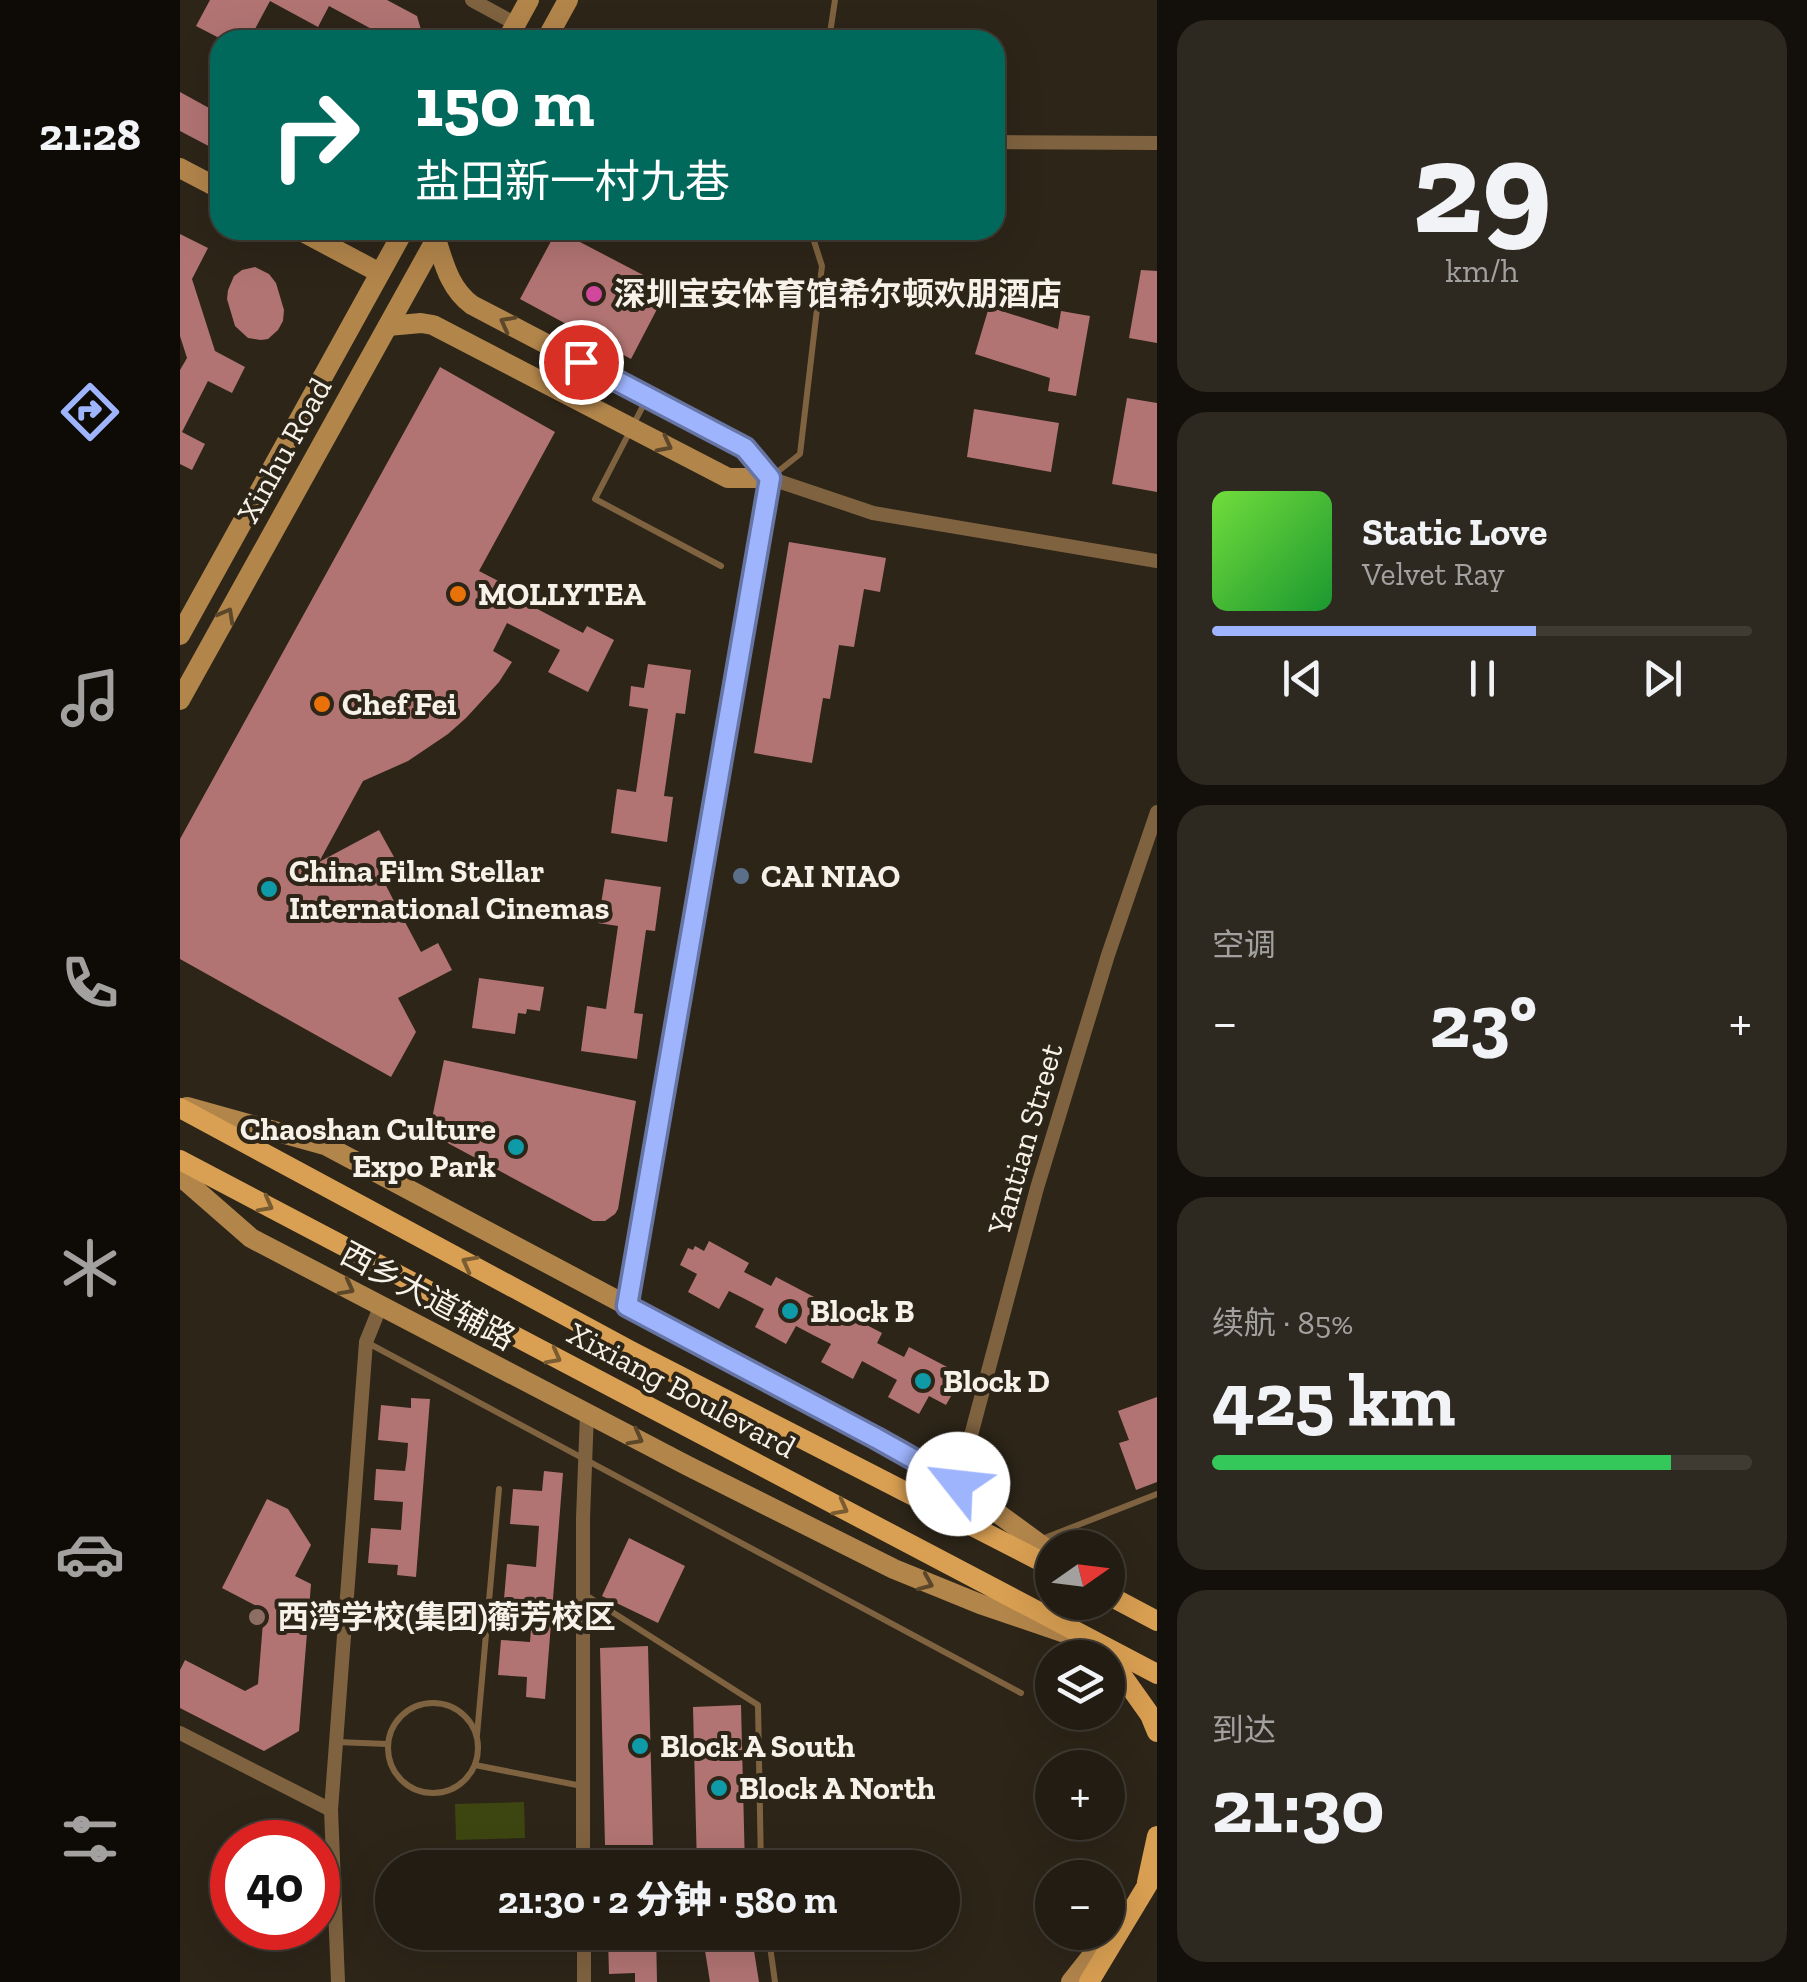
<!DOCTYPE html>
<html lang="zh">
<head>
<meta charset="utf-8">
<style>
  body { margin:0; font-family:"Zilla Slab","Noto Sans SC",serif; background:#2e2920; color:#f1f3f6; height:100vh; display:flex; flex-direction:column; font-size:38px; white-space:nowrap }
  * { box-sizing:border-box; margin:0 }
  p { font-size:32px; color:#a2a19f }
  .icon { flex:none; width:55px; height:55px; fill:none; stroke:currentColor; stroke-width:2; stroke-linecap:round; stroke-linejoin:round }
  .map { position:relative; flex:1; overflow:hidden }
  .details { display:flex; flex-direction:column; gap:20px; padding:20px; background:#130f0a; width:650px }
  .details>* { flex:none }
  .banner { position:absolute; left:30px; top:30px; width:795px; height:210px; border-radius:30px; box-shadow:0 10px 40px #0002,0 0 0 2px #3f3a32; background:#00695c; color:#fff; overflow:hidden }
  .needle { width:65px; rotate:76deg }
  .tools { position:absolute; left:855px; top:1530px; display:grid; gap:20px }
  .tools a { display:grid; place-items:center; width:90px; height:90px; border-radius:50%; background:#221c12; box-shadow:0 10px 40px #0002,0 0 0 2px #3f3a32; font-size:50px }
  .speed { position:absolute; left:30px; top:1820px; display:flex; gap:20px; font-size:50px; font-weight:700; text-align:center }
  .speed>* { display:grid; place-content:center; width:130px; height:130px; border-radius:50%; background:#221c12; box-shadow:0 10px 40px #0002,0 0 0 2px #3f3a32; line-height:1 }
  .speed .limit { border:15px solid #d22; background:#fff; color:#111 }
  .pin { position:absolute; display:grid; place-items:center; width:85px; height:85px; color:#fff; margin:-42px; border:5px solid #fff; border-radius:50%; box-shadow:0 2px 10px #0007 }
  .me { position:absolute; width:110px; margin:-55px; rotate:299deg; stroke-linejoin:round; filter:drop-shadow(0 0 8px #0008) }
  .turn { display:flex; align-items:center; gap:35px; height:210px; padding:0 40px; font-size:45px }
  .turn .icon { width:130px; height:130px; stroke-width:2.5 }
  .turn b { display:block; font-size:70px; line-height:85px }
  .big { font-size:75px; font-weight:800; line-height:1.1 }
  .details .widget { flex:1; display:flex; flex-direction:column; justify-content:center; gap:15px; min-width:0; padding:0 35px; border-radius:30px; background:#2e2920 }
  .details .dial { align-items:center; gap:0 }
  .dial b { font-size:130px; line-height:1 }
  .song { display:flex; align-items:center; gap:30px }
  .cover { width:120px; height:120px; border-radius:15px; background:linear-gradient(135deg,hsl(100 70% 55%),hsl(130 70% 35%)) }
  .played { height:10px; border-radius:5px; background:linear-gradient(90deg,#9eb4fd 60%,#3f3a32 60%) }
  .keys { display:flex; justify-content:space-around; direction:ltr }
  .heat { display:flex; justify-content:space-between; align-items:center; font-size:55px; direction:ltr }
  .charge { height:15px; border-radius:8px; background:linear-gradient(90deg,#34c759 85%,#3f3a32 0) }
  .trip { position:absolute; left:195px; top:1850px; width:585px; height:100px; border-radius:50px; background:#221c12; box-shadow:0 10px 40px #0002,0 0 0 2px #3f3a32; font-weight:800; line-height:100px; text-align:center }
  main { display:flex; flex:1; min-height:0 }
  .menu { display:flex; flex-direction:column; width:180px; justify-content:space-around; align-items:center; background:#0e0b07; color:#a2a19f }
  .menu .icon { width:70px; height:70px }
  .menu .selected { color:#9eb4fd }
  .menu b { font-size:45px; color:#f1f3f6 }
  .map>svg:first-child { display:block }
  .green { fill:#3d4611 }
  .building { fill:#b17473 }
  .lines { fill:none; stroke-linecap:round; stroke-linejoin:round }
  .lane { stroke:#7f6340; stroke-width:6 }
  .street { stroke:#7f6340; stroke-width:14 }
  .secondary { stroke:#b2854b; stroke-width:20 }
  .primary { stroke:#d99f52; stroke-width:20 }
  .oneway { stroke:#5c472a }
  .oneway2 { stroke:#7a5c32 }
  .route-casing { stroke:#6775a4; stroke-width:25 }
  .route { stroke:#9eb4fd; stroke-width:18 }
  .hotel-dot { fill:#d1479c; stroke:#2d2518; stroke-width:4 }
  .food-dot { fill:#e8710a; stroke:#2d2518; stroke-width:4 }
  .service-dot { fill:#5c6f8a; stroke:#2d2518; stroke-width:4 }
  .culture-dot { fill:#0f9aa8; stroke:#2d2518; stroke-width:4 }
  .education-dot { fill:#8d6e63; stroke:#2d2518; stroke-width:4 }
  .labels { text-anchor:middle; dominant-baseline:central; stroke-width:8; stroke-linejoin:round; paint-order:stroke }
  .poi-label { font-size:32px; font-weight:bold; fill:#f7f2e9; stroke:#2d2518; text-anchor:start }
  .street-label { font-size:32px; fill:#f7f2e9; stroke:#2d2518 }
</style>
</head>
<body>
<main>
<nav class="menu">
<b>21:28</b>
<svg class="icon selected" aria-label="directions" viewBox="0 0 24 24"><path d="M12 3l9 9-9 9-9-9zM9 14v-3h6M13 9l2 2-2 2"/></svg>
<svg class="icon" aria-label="music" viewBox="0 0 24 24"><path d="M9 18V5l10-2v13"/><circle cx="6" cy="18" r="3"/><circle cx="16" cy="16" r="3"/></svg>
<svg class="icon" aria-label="phone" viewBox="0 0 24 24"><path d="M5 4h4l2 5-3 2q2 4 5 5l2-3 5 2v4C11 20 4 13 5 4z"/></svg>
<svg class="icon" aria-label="climate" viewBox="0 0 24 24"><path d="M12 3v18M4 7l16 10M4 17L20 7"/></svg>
<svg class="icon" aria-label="car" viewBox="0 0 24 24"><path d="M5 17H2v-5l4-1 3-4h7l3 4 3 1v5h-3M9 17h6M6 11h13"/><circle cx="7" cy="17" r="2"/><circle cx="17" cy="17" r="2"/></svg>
<svg class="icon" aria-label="filters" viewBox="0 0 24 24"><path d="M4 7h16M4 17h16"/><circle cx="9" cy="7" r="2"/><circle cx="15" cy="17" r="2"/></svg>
</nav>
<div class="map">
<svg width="977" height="1982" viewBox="0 0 977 1982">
  <rect width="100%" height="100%" fill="#2d2518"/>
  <polygon class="green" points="344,1802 345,1838 276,1840 275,1804"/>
  <g class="building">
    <polygon points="30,0 207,0 237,16 244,40 212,40 149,6 138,27 90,1 69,40 43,40 16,26"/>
    <polygon points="0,92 40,114 40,152 0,131"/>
    <polygon points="377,230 488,288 451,359 340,299"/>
    <polygon points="0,234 28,248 12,279 35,351 65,367 52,393 28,381 2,432 25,444 12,470 0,464 0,370 7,358 0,336"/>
    <polygon points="75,267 89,274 96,283 104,310 103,321 98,330 88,339 81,340 68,338 55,326 47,299 48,290 54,276 62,270"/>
    <polygon points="961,270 977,271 977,343 949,338"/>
    <polygon points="809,307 878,329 881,311 910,316 896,396 868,391 870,378 795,354"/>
    <polygon points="260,367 375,432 299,571 330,587 327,593 403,633 407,626 434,640 408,692 368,672 380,650 327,623 313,651 332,662 319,682 286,718 268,734 228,761 183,781 139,862 199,830 214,857 196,866 218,909 241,952 258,943 272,970 218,998 236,1032 211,1077 0,959 0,839"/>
    <polygon points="947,398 977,403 977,492 932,484"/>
    <polygon points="794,409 879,423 871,472 787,457"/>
    <polygon points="609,542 706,558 700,592 684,589 674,647 659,645 650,699 643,698 632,763 574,753"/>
    <polygon points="468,664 511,670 505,714 496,713 484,796 493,797 487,842 431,833 437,789 456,792 468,709 449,706 451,686 464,688"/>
    <polygon points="425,879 481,887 475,931 466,930 454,1013 463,1014 457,1059 401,1051 407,1006 426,1009 438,926 418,923"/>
    <polygon points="299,978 364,987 360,1011 347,1009 346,1014 338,1013 335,1034 292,1028"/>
    <polygon points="264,1060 456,1101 438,1209 435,1214 425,1221 413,1221 249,1133"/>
    <polygon points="529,1241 569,1263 564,1272 591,1286 596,1277 636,1298 631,1308 657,1322 662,1312 702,1333 697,1343 724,1357 729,1347 769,1368 764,1378 773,1382 771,1387 775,1389 766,1405 749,1396 739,1414 708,1397 717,1380 682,1361 673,1379 641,1362 651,1344 633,1335 616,1326 606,1344 575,1327 584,1309 567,1300 549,1291 539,1309 508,1292 517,1274 500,1265 508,1248 513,1250 515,1246 524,1251"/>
    <polygon points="977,1397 977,1482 956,1490 939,1443 949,1440 938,1411"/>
    <polygon points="231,1398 250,1399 236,1577 217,1575 218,1565 188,1563 191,1528 221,1530 223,1502 194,1500 196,1469 225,1471 227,1457 228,1443 198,1440 201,1405 231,1408"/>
    <polygon points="364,1471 383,1473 365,1699 346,1697 347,1677 318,1675 321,1640 350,1642 353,1602 324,1599 327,1564 356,1567 359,1526 330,1524 333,1489 362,1491"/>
    <polygon points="87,1499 108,1509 131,1545 115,1576 131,1584 119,1731 84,1751 0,1708 0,1670 5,1660 65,1691 78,1684 84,1610 42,1588"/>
    <polygon points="449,1538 505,1566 478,1623 422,1596"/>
    <polygon points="468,1646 473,1845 425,1845 420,1648"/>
    <polygon points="561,1705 565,1868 517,1868 513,1707"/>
    <polygon points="454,1932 476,1932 477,1982 455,1982 455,1973 429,1974 428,1939 454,1938"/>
    <polygon points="522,1932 571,1932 579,1982 530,1982"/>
  </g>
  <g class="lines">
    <g class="lane">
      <polyline points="649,40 655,0"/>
      <polyline points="465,402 415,499 541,566"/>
      <polyline points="591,477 620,454 642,266 633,238 634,230"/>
      <polyline points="188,1343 841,1693"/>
      <polyline points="862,1539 977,1494"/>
      <polyline points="404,1594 578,1705 581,1868"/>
      <circle cx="253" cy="1748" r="45"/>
      <polyline points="297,1735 319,1489"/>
      <polyline points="157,1742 207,1744"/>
      <polyline points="295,1765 402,1786"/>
      <polyline points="405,1865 496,1862"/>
      <polyline points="588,1932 595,1982"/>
    </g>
    <g class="street">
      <polyline points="292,0 336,24"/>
      <polyline points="815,142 977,143"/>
      <polyline points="447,1306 589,478 693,513 977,561"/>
      <polyline points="778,1484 857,1188 928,955 977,812"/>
      <polyline points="0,1733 151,1810"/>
      <polyline points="403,1868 403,1518 407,1413"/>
      <polyline points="404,1932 404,1982"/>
      <polyline points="158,1982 151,1810 186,1342 201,1305"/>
    </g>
    <g class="secondary">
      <polyline points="327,40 349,0"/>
      <polyline points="366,40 388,0"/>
      <polyline points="0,168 40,189"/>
      <polyline points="119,230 200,273"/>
      <path d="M 256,239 C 264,264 270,289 292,305 L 565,448 L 589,478"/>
      <polyline points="208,326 241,323 253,325 548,478 589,478"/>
      <polyline points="0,635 224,230"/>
      <polyline points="0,700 261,230"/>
      <polyline points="7,1107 145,1145 696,1438 778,1484 872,1553"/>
      <polyline points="0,1176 71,1238 508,1466 714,1569 800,1604 888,1634"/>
      <polyline points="891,1982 933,1929"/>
    </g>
    <g class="primary">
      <polyline points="0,1108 451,1351 872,1567"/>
      <polyline points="0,1160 977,1674"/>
      <polyline points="928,1595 977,1621"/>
      <polyline points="924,1650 970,1715 977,1732"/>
      <polyline points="967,1882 977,1836"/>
      <polyline points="909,1982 977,1869"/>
    </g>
  </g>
  <defs><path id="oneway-chevron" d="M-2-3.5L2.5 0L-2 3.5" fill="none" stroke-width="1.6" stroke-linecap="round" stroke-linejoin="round" transform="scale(2.5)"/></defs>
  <g class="oneway">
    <use href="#oneway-chevron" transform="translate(327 323) rotate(-152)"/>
    <use href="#oneway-chevron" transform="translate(485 445) rotate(27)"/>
    <use href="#oneway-chevron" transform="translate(47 615) rotate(-61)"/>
    <use href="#oneway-chevron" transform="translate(167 1288) rotate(28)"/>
    <use href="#oneway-chevron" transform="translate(456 1438) rotate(28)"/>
    <use href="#oneway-chevron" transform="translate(746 1583) rotate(23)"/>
  </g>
  <g class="oneway2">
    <use href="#oneway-chevron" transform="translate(86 1205) rotate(28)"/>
    <use href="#oneway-chevron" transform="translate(289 1263) rotate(-152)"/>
    <use href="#oneway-chevron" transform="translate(374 1357) rotate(28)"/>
    <use href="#oneway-chevron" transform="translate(661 1508) rotate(28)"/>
  </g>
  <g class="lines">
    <defs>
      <polyline id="route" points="401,362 565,448 590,478 447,1306 696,1438 778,1484"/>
    </defs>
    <use href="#route" class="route-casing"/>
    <use href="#route" class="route"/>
  </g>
  <circle class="hotel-dot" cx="414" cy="294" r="10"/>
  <g class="food-dot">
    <circle cx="278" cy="594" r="10"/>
    <circle cx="142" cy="704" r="10"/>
  </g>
  <circle class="service-dot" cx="561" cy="876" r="10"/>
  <g class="culture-dot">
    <circle cx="89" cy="889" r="10"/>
    <circle cx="336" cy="1147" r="10"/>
    <circle cx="610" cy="1311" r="10"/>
    <circle cx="743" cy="1381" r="10"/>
    <circle cx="460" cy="1746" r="10"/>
    <circle cx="539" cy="1788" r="10"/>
  </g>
  <circle class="education-dot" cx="77" cy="1617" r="10"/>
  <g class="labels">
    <g class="poi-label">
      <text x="434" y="294">深圳宝安体育馆希尔顿欢朋酒店</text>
      <text x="298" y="594">MOLLYTEA</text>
      <text x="162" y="704">Chef Fei</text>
      <text x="109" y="871">China Film Stellar<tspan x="109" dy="37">International Cinemas</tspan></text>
      <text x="581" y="876">CAI NIAO</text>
      <text x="316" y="1129" text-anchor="end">Chaoshan Culture<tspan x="316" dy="37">Expo Park</tspan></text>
      <text x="630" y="1311">Block B</text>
      <text x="763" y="1381">Block D</text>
      <text x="97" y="1617">西湾学校(集团)蘅芳校区</text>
      <text x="480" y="1746">Block A South</text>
      <text x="559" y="1788">Block A North</text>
    </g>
    <g class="street-label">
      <text transform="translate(104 450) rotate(-61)">Xinhu Road</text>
      <text transform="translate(845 1139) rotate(-74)">Yantian Street</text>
      <text transform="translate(248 1296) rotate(28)">西乡大道辅路</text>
      <text transform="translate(502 1390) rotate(28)">Xixiang Boulevard</text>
    </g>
  </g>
</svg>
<div class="tools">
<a><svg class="needle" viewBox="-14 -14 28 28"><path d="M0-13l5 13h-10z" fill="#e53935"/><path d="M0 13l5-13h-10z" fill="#a2a19f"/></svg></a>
<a><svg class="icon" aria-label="layers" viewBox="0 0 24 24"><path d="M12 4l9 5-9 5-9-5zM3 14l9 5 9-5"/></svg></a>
<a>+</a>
<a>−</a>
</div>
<div class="speed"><div class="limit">40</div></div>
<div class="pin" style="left:401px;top:362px;background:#d93025"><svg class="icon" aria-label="arrive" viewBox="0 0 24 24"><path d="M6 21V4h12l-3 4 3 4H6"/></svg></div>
<svg class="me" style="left:778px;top:1484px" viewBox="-20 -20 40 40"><circle r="19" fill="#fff"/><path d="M0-13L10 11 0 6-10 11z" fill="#9eb4fd"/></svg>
<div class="trip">21:30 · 2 分钟 · 580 m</div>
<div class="banner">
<div class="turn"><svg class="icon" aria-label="right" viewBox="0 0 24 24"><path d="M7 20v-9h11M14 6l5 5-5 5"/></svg><div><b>150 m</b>盐田新一村九巷</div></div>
</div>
</div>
<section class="details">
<div class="widget dial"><b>29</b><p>km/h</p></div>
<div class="widget">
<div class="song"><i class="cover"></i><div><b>Static Love</b><p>Velvet Ray</p></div></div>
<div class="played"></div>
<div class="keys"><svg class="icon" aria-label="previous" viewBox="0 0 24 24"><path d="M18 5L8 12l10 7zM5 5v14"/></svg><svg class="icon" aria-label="pause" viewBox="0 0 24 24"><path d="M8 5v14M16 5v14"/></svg><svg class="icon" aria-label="next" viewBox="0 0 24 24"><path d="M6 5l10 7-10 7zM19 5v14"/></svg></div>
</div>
<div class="widget"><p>空调</p>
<div class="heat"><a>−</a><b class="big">23°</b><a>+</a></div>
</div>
<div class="widget"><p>续航 · 85%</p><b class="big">425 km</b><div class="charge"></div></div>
<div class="widget"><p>到达</p><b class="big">21:30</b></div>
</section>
</main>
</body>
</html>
